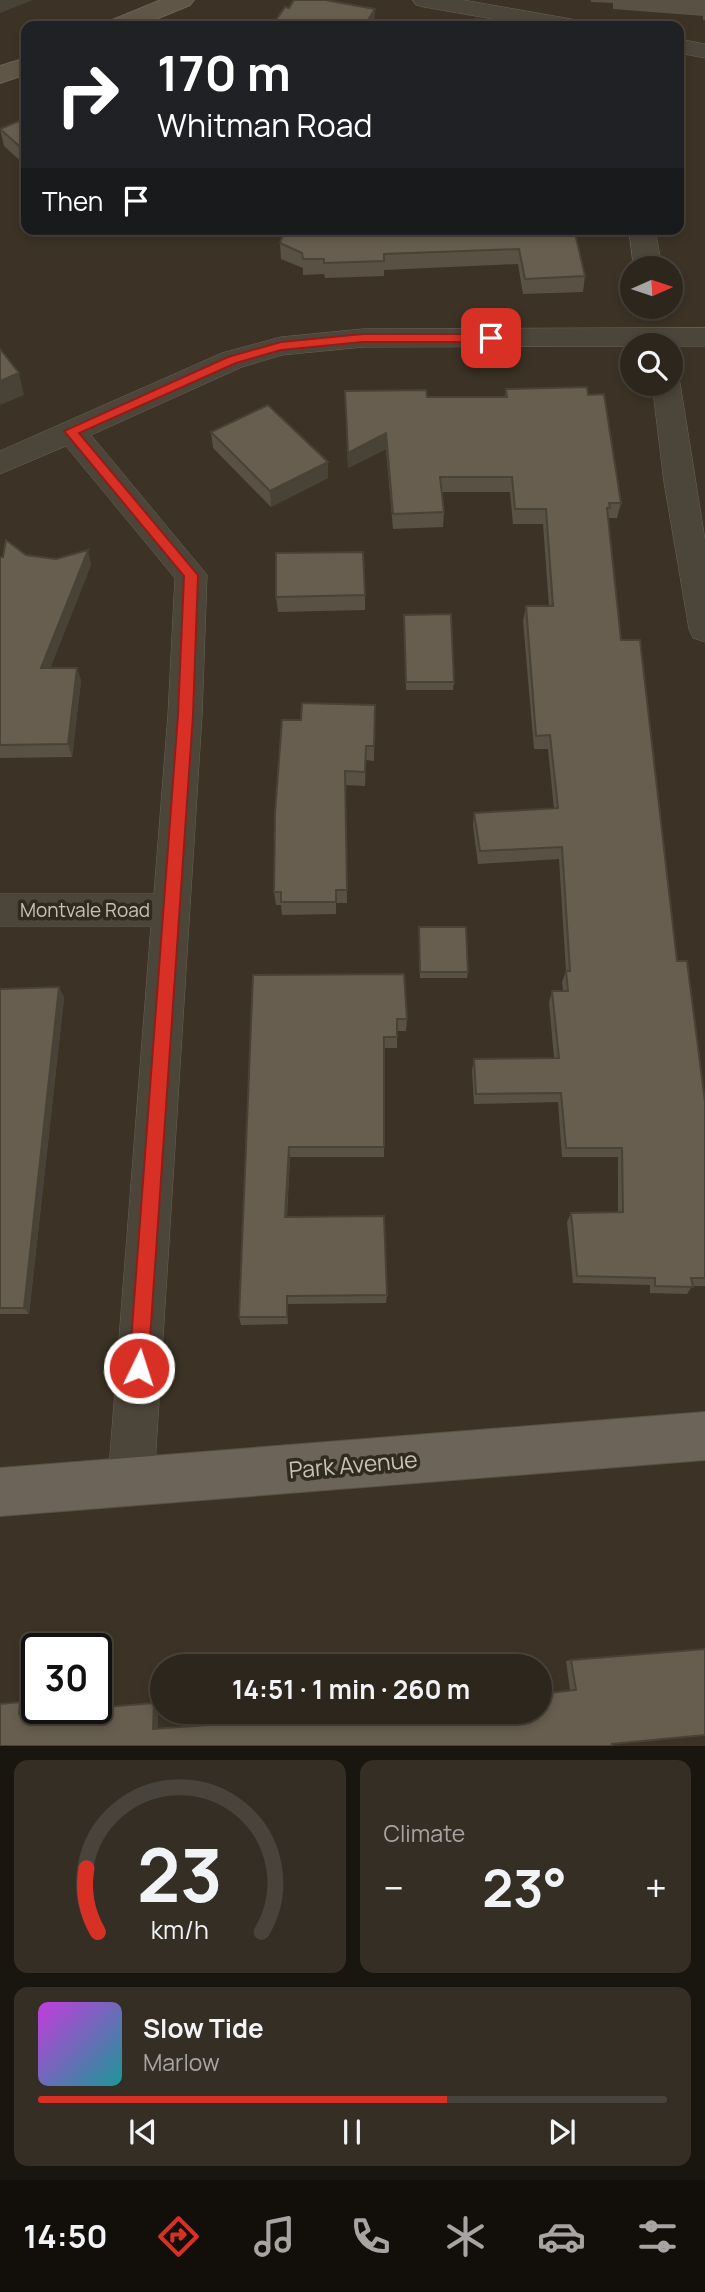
<!DOCTYPE html>
<html lang="en">
<head>
<meta charset="utf-8">
<style>
  body { margin:0; font-family:Manrope,sans-serif; background:#352e25; color:#f1f3f6; height:100vh; display:flex; flex-direction:column; font-size:26px; white-space:nowrap }
  * { box-sizing:border-box; margin:0 }
  p { font-size:23px; color:#a7a5a3 }
  .icon { flex:none; width:38px; height:38px; fill:none; stroke:currentColor; stroke-width:2; stroke-linecap:round; stroke-linejoin:round }
  .map { position:relative; height:1746px; overflow:hidden }
  .side { display:flex; flex-direction:column; gap:14px; padding:14px; background:#19150f; flex:1 }
  .side>* { flex:none }
  .banner { position:absolute; left:21px; top:21px; width:663px; height:214px; border-radius:14px; box-shadow:0 4px 10px #0003,0 0 0 2px #48433b; background:#202124; color:#fff; overflow:hidden }
  .needle { width:46px; rotate:87deg }
  .fabs { position:absolute; left:620px; top:256px; display:grid; gap:14px }
  .fabs a { display:grid; place-items:center; width:63px; height:63px; border-radius:50%; background:#2d261c; box-shadow:0 4px 10px #0003,0 0 0 2px #48433b; font-size:35px }
  .speed { position:absolute; left:21px; top:1633px; display:flex; gap:14px; font-size:35px; font-weight:700; text-align:center }
  .speed>* { display:grid; place-content:center; width:91px; height:91px; border-radius:50%; background:#2d261c; box-shadow:0 4px 10px #0003,0 0 0 2px #48433b; line-height:1 }
  .speed .limit { border:4px solid #111; border-radius:10px; background:#fff; color:#111 }
  .pin { position:absolute; display:grid; place-items:center; width:60px; height:60px; color:#fff; margin:-30px; border-radius:14px; box-shadow:0 4px 10px #0006 }
  .me { position:absolute; width:77px; margin:-38px; rotate:4deg; stroke-linejoin:round; filter:drop-shadow(0 0 5px #0008) }
  .turn { display:flex; align-items:center; gap:24px; height:147px; padding:0 21px; font-size:32px }
  .turn .icon { width:91px; height:91px; stroke-width:2.5 }
  .turn b { display:block; font-size:49px; line-height:60px }
  .then { display:flex; align-items:center; height:66px; padding:0 21px; background:#0003; gap:14px; font-size:26px }
  .big { font-size:52px; font-weight:700; line-height:1.1 }
  .side .widget { flex:1; display:flex; flex-direction:column; justify-content:center; gap:10px; min-width:0; padding:0 24px; border-radius:14px; background:#352e25 }
  .side .dial { align-items:center; gap:0 }
  .dial svg { height:182px; overflow:visible; fill:none; stroke:#48433b; stroke-width:7; stroke-linecap:round; text-anchor:middle }
  .dial text { fill:#f1f3f6; stroke:none }
  .song { display:flex; align-items:center; gap:21px }
  .cover { width:84px; height:84px; border-radius:10px; background:linear-gradient(135deg,hsl(290 70% 55%),hsl(180 70% 35%)) }
  .played { height:7px; border-radius:4px; background:linear-gradient(90deg,#d93025 65%,#48433b 65%) }
  .keys { display:flex; justify-content:space-around; direction:ltr }
  .heat { display:flex; justify-content:space-between; align-items:center; font-size:38px; direction:ltr }
  .side .tiles { flex:1; display:grid; gap:14px; grid-template-columns:1fr 1fr }
  .widget:last-child { grid-column:span 2 }
  .trip { position:absolute; left:150px; top:1654px; width:402px; height:70px; border-radius:35px; background:#2d261c; box-shadow:0 4px 10px #0003,0 0 0 2px #48433b; font-weight:700; line-height:70px; text-align:center }
  .menu { display:flex; height:112px; justify-content:space-around; align-items:center; background:#120f0b; color:#a7a5a3 }
  .menu .icon { width:49px; height:49px }
  .menu .current { color:#d93025 }
  .menu b { font-size:32px; color:#f1f3f6 }
  .map>svg:first-child { display:block }
  .lines { fill:none; stroke-linecap:round; stroke-linejoin:round }
  .minor-casing { stroke:#6a6358; stroke-width:1 }
  .secondary-casing { stroke:#6a6358; stroke-width:2 }
  .primary-casing { stroke:#585146; stroke-width:2 }
  .minor { fill:#4c453a; fill-rule:evenodd }
  .secondary { fill:#5f5648; fill-rule:evenodd }
  .primary { fill:#6c6458; fill-rule:evenodd }
  .wall { fill:#595144 }
  .shaded-wall { fill:#484237 }
  .building { fill:#675e4f; stroke:#484237; stroke-width:2 }
  .route { fill:#d93025; stroke:#8d1f18; stroke-width:2 }
  .labels { text-anchor:middle; dominant-baseline:central; stroke-width:7; stroke-linejoin:round; paint-order:stroke }
  .street-label { font-size:19px; fill:#c7c1b6; stroke:#312a1f }
  .near-street-label { font-size:23px; fill:#c7c1b6; stroke:#312a1f }
</style>
</head>
<body>
<div class="map">
<svg width="705" height="1746" viewBox="0 0 705 1746">
  <rect width="100%" height="100%" fill="#3c3326"/>
  <g class="lines">
    <defs>
      <g id="minor">
        <polygon points="413,0 463,0 571,19 579,21 583,26 533,26 424,7 416,5"/>
        <polygon points="679,39 705,44 705,58 679,53"/>
        <polygon points="629,229 655,229 662,268 634,268"/>
        <polygon points="705,328 705,346 363,347 282,355 242,367 91,435 207,575 202,715 154,1481 147,1497 131,1504 115,1497 108,1481 151,926 0,926 0,894 154,894 168,715 175,578 66,446 0,474 0,451 222,353 281,337 363,329"/>
        <polygon points="670,374 676,376 680,383 705,540 705,642 693,638 689,629 664,482 652,383 670,383"/>
      </g>
      <g id="secondary">
        <polygon points="161,0 194,0 190,5 139,26 107,26 110,21"/>
        <polygon points="26,58 26,74 0,83 0,66"/>
      </g>
      <polygon id="primary" points="705,1412 705,1460 0,1516 0,1468"/>
    </defs>
    <use href="#minor" class="minor-casing"/>
    <use href="#secondary" class="secondary-casing"/>
    <use href="#primary" class="primary-casing"/>
    <use href="#minor" class="minor"/>
    <use href="#secondary" class="secondary"/>
    <use href="#primary" class="primary"/>
  </g>
  <g class="wall">
    <polygon points="591,0 705,0 705,20 703,20 703,16 613,9 613,3 591,2"/>
    <polygon points="26,118 26,166 4,146 0,129"/>
    <polygon points="574,229 585,276 583,292 523,294 518,264 384,270 384,276 325,278 324,274 303,275 303,268 281,259 280,243"/>
    <polygon points="506,389 588,395 621,503 617,518 608,518 621,640 677,961 705,1102 705,1286 692,1286 687,1294 650,1293 650,1285 573,1283 567,1222 571,1213 618,1212 618,1157 562,1157 558,1102 474,1104 472,1070 474,1059 554,1058 549,1002 552,991 563,991 562,982 566,971 559,859 478,864 473,826 474,813 554,809 548,749 534,749 523,621 526,606 549,606 543,524 513,524 510,492 442,492 444,512 443,527 393,529 386,449 348,468 345,391 427,397 505,397"/>
    <polygon points="211,432 328,462 328,478 271,507 213,448"/>
    <polygon points="26,555 91,565 50,668 77,668 81,681 72,757 0,758 0,557"/>
    <polygon points="365,595 365,610 278,612 276,597"/>
    <polygon points="404,615 454,682 453,690 406,690"/>
    <polygon points="375,705 374,761 366,760 365,786 345,785 347,903 336,903 336,914 282,915 281,905 276,905 274,892 301,720"/>
    <polygon points="419,927 468,972 467,978 420,978"/>
    <polygon points="253,975 407,1019 406,1031 397,1031 397,1048 384,1048 384,1157 290,1157 287,1217 387,1295 386,1303 288,1304 288,1324 241,1325 239,1317"/>
    <polygon points="59,987 64,998 29,1314 0,1314 0,989"/>
    <polygon points="571,1660 612,1744 0,1746 20,1702 28,1702 27,1714 158,1703 158,1729 541,1712 570,1690 566,1661"/>
  </g>
  <g class="shaded-wall">
    <polygon points="0,0 33,0 0,13"/>
    <polygon points="375,9 374,26 364,26"/>
    <polygon points="19,373 24,395 0,405 0,381"/>
    <polygon points="386,433 386,449 348,468 348,453"/>
    <polygon points="328,462 328,478 271,507 270,491"/>
    <polygon points="88,550 91,565 45,682 41,668"/>
    <polygon points="77,668 81,681 72,757 68,744"/>
    <polygon points="59,987 64,998 29,1314 24,1308"/>
    <polygon points="289,1147 290,1157 286,1226 285,1217"/>
    <polygon points="287,1296 288,1304 288,1324 287,1317"/>
    <polygon points="20,1702 28,1702 27,1714 19,1714"/>
    <polygon points="154,1703 158,1703 158,1729 153,1729"/>
  </g>
  <g class="building">
    <polygon points="294,0 325,0 375,9 364,26 272,26 285,7 289,8"/>
    <polygon points="476,19 516,26 472,26"/>
    <polygon points="26,118 26,152 0,129"/>
    <polygon points="285,229 574,229 585,276 525,279 519,249 384,254 384,261 324,263 324,259 303,259 302,253 280,243"/>
    <polygon points="0,349 19,373 0,381"/>
    <polygon points="587,387 588,395 604,394 621,503 609,503 610,508 607,508 621,640 640,640 677,961 687,961 705,1102 705,1278 691,1278 693,1287 655,1286 655,1278 577,1276 571,1213 623,1212 622,1148 566,1148 561,1093 476,1094 474,1059 559,1058 552,991 568,991 566,971 570,971 562,847 480,851 474,813 558,808 550,735 536,736 526,606 553,606 546,509 515,509 512,477 440,477 444,512 393,514 386,433 348,453 345,391 426,390 427,397 507,397 506,389"/>
    <polygon points="268,405 328,462 270,491 211,432"/>
    <polygon points="6,540 26,555 56,559 88,550 41,668 77,668 68,744 0,745 0,557 3,557"/>
    <polygon points="363,552 365,595 276,597 276,553"/>
    <polygon points="451,614 454,682 406,682 404,615"/>
    <polygon points="302,703 375,705 374,746 366,746 365,772 345,771 347,890 336,890 336,902 281,902 281,892 274,892 275,813 282,720 301,720"/>
    <polygon points="419,927 466,927 468,972 420,972"/>
    <polygon points="404,974 407,1019 397,1019 397,1037 384,1037 384,1147 289,1147 285,1217 384,1216 387,1295 287,1296 287,1317 239,1317 253,975"/>
    <polygon points="59,987 24,1308 0,1308 0,989"/>
    <polygon points="705,1649 705,1735 612,1744 612,1746 0,1746 0,1704 20,1702 19,1714 154,1703 153,1729 222,1724 222,1718 245,1718 245,1712 541,1712 541,1694 576,1690 571,1660"/>
  </g>
  <polygon class="route" points="363,334 491,334 497,338 491,342 363,342 281,350 236,363 79,433 198,575 193,715 148,1368 145,1375 139,1378 132,1375 129,1368 178,715 184,576 64,431 228,357 281,342"/>
  <g class="labels">
    <g class="street-label">
      <text x="85" y="910">Montvale Road</text>
    </g>
    <g class="near-street-label">
      <text transform="translate(353 1464) rotate(-5)">Park Avenue</text>
    </g>
  </g>
</svg>
<div class="fabs">
<a><svg class="needle" viewBox="-14 -14 28 28"><path d="M0-13l5 13h-10z" fill="#e53935"/><path d="M0 13l5-13h-10z" fill="#a7a5a3"/></svg></a>
<a><svg class="icon" aria-label="search" viewBox="0 0 24 24"><circle cx="10" cy="10" r="6"/><path d="M15 15l6 6"/></svg></a>
</div>
<div class="speed"><div class="limit">30</div></div>
<div class="pin" style="left:491px;top:338px;background:#d93025"><svg class="icon" aria-label="arrive" viewBox="0 0 24 24"><path d="M6 21V4h12l-3 4 3 4H6"/></svg></div>
<svg class="me" style="left:139px;top:1368px" viewBox="-20 -20 40 40"><circle r="17" fill="#d93025" stroke="#fff" stroke-width="3"/><path d="M0-11L8 9 0 5-8 9z" fill="#fff"/></svg>
<div class="trip">14:51 · 1 min · 260 m</div>
<div class="banner">
<div class="turn"><svg class="icon" aria-label="right" viewBox="0 0 24 24"><path d="M7 20v-9h11M14 6l5 5-5 5"/></svg><div><b>170 m</b>Whitman Road</div></div>
<div class="then">Then<svg class="icon" aria-label="arrive" viewBox="0 0 24 24"><path d="M6 21V4h12l-3 4 3 4H6"/></svg></div>
</div>
</div>
<section class="side">
<div class="tiles">
<div class="widget dial"><svg viewBox="0 0 100 80">
<path d="M14 69A42 42 0 1 1 86 69"/>
<path d="M14 69A42 42 0 0 1 9 41" stroke="#d93025"/>
<text x="50" y="56" font-size="32" font-weight="700">23</text>
<text x="50" y="72" font-size="11">km/h</text>
</svg></div>
<div class="widget"><p>Climate</p>
<div class="heat"><a>−</a><b class="big">23°</b><a>+</a></div>
</div>
<div class="widget">
<div class="song"><i class="cover"></i><div><b>Slow Tide</b><p>Marlow</p></div></div>
<div class="played"></div>
<div class="keys"><svg class="icon" aria-label="previous" viewBox="0 0 24 24"><path d="M18 5L8 12l10 7zM5 5v14"/></svg><svg class="icon" aria-label="pause" viewBox="0 0 24 24"><path d="M8 5v14M16 5v14"/></svg><svg class="icon" aria-label="next" viewBox="0 0 24 24"><path d="M6 5l10 7-10 7zM19 5v14"/></svg></div>
</div>
</div>
</section>
<nav class="menu">
<b>14:50</b>
<svg class="icon current" aria-label="directions" viewBox="0 0 24 24"><path d="M12 3l9 9-9 9-9-9zM9 14v-3h6M13 9l2 2-2 2"/></svg>
<svg class="icon" aria-label="music" viewBox="0 0 24 24"><path d="M9 18V5l10-2v13"/><circle cx="6" cy="18" r="3"/><circle cx="16" cy="16" r="3"/></svg>
<svg class="icon" aria-label="phone" viewBox="0 0 24 24"><path d="M5 4h4l2 5-3 2q2 4 5 5l2-3 5 2v4C11 20 4 13 5 4z"/></svg>
<svg class="icon" aria-label="climate" viewBox="0 0 24 24"><path d="M12 3v18M4 7l16 10M4 17L20 7"/></svg>
<svg class="icon" aria-label="car" viewBox="0 0 24 24"><path d="M5 17H2v-5l4-1 3-4h7l3 4 3 1v5h-3M9 17h6M6 11h13"/><circle cx="7" cy="17" r="2"/><circle cx="17" cy="17" r="2"/></svg>
<svg class="icon" aria-label="filters" viewBox="0 0 24 24"><path d="M4 7h16M4 17h16"/><circle cx="9" cy="7" r="2"/><circle cx="15" cy="17" r="2"/></svg>
</nav>
</body>
</html>
